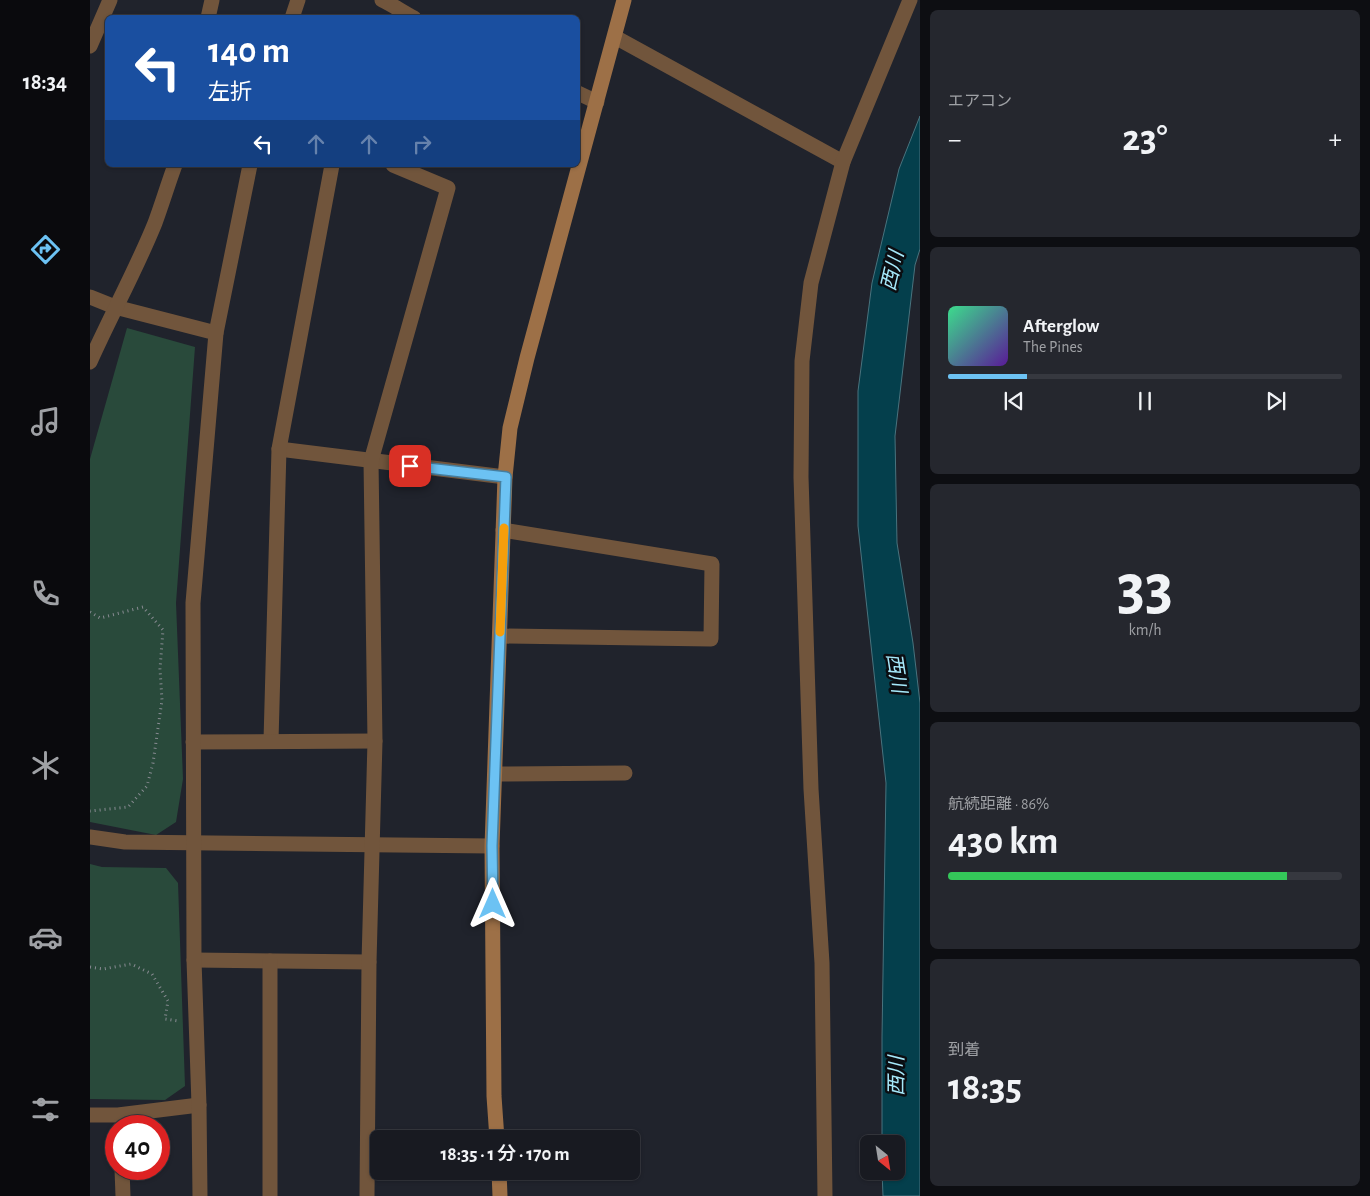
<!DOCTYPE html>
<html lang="ja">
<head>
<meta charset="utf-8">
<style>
  body { margin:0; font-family:"Alegreya Sans","Noto Sans JP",sans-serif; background:#25272e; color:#f1f3f6; height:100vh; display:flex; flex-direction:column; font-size:19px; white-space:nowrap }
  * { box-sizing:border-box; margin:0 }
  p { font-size:16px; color:#9fa1a5 }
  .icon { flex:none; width:28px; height:28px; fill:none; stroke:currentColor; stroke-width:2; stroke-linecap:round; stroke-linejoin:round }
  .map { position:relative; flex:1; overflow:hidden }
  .panel { display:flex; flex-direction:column; gap:10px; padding:10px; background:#0d0e12; width:450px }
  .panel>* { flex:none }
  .banner { position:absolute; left:15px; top:15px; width:475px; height:152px; border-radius:8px; box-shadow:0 1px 4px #0004,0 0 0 1px #36383f; background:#1a4fa0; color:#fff; overflow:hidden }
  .needle { width:32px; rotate:150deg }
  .fabs { position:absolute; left:770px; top:1135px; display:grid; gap:10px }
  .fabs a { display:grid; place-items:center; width:45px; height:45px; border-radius:8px; background:#181a21; box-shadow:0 1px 4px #0004,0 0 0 1px #36383f; font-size:25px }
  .speed { position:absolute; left:15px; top:1115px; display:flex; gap:10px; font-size:25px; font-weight:700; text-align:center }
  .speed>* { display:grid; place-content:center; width:65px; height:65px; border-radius:50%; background:#181a21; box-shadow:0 1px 4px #0004,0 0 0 1px #36383f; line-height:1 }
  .speed .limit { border:8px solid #d22; background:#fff; color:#111 }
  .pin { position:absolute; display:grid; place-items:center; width:42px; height:42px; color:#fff; margin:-21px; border-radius:10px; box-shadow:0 2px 8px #0006 }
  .me { position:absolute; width:55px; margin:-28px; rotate:0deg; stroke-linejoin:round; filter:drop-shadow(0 0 4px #0008) }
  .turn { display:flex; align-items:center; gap:18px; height:105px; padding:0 20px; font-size:22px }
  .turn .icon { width:65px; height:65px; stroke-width:2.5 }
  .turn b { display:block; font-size:35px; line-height:42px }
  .lanes { display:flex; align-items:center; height:48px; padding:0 20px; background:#0003; justify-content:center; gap:25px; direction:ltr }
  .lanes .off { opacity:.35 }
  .big { font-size:38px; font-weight:600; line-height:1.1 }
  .panel .card { flex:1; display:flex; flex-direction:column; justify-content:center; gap:8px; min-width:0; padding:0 18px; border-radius:8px; background:#25272e }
  .panel .dial { align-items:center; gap:0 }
  .dial b { font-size:65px; line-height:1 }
  .song { display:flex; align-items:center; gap:15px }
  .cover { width:60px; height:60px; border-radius:8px; background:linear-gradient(135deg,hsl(150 70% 55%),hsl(270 70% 35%)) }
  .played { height:5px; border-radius:2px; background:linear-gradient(90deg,#6cc2f3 20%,#36383f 20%) }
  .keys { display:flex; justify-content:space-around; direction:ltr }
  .heat { display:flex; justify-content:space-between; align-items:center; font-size:28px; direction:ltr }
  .charge { height:8px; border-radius:4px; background:linear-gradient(90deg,#34c759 86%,#36383f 0) }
  .trip { position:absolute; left:280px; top:1130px; width:270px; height:50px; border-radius:8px; background:#181a21; box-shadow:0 1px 4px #0004,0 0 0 1px #36383f; font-weight:600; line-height:50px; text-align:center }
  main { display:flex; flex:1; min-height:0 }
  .tabs { display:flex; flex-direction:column; width:90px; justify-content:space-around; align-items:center; background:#0a0a0d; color:#9fa1a5 }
  .tabs .icon { width:35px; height:35px }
  .tabs .on { color:#6cc2f3 }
  .tabs b { font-size:22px; color:#f1f3f6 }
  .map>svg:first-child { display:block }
  .green { fill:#294a3b }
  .water { fill:#043f4c; stroke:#49737e }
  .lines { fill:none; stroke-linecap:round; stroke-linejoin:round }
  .path { stroke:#888b92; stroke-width:3; stroke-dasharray:1 4; stroke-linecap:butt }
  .street { stroke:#71553c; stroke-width:15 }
  .secondary { stroke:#9d7047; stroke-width:15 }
  .route-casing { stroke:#467e9e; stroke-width:12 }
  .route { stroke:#6cc2f3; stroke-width:9 }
  .slow { stroke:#f59e0b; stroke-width:9 }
  .labels { text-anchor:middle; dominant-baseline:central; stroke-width:5; stroke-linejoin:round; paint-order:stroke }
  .water-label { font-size:20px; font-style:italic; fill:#a6e9fb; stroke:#0b0d11 }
</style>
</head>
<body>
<main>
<nav class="tabs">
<b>18:34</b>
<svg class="icon on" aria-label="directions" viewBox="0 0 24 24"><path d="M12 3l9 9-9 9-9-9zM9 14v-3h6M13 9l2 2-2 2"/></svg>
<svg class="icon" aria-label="music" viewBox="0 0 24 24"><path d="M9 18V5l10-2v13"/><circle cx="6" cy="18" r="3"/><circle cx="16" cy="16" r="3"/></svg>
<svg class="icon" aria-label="phone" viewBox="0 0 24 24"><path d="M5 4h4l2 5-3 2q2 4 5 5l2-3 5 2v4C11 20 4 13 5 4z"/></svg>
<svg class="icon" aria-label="climate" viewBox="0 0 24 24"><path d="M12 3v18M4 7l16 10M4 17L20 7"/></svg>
<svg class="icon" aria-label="car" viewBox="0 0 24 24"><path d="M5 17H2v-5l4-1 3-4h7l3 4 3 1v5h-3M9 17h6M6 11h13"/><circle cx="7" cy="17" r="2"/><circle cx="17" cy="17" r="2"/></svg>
<svg class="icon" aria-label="filters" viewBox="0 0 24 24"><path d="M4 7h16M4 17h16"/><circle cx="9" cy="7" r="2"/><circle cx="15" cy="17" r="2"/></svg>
</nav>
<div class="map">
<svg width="830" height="1196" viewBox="0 0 830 1196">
  <rect width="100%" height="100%" fill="#20232c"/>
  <g class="green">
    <polygon points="37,328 105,347 86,603 93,779 86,822 66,835 0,822 0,459"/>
    <polygon points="0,864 12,867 76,868 88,883 95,1086 75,1100 0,1099"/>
  </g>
  <polygon class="water" points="830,116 830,249 825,265 805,436 807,543 823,643 830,703 830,1196 793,1196 792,1171 806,1171 806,1144 792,1144 792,1037 796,783 768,526 768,391 782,283 809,169"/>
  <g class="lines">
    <g class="path">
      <polyline points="0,612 10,618 53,607 73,630 70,669 72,700 63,763 57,786 38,807 0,811"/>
      <polyline points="0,967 13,969 41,964 62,974 78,1001 75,1019 88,1021"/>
    </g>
    <g class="street">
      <path d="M 292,0 C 303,5 312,12 324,18"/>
      <polyline points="118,18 122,0"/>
      <polyline points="202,18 208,0"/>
      <polyline points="525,37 753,162"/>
      <polyline points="0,46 20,0"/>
      <polyline points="488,93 507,102"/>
      <polyline points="0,297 25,307 126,333"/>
      <path d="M 0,362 C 21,315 46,270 65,223 C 72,204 78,184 85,165"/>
      <polyline points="189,449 415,477"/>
      <polyline points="410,636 621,639 622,564 413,530"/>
      <polyline points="181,741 189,449 242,165"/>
      <polyline points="103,742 285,741"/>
      <polyline points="405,774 535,773"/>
      <polyline points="0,837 35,842 402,846"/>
      <polyline points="104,960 279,962"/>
      <polyline points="180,961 180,1196"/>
      <polyline points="0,1115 28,1115 109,1105"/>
      <polyline points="32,1169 33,1196"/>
      <polyline points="110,1196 109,1105 104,960 103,603 126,333 160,165"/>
      <polyline points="277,1196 279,962 285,741 281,461 358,188 303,165"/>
      <polyline points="735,1196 732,963 721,789 711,477 712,361 721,283 753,162 820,0"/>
    </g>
    <g class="secondary">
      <polyline points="407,1139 404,1096 402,846 415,477 420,428 437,358 534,0"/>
      <polyline points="409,1171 410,1196"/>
    </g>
  </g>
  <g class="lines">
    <defs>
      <polyline id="route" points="320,466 416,477 402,846 403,904"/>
    </defs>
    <use href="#route" class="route-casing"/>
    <use href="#route" class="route"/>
    <polyline class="slow" points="410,632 414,528"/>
  </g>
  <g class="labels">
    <g class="water-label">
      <text transform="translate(803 271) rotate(-77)">西川</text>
      <text transform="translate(806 673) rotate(81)">西川</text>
      <text transform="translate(807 1076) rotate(-90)">西川</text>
    </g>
  </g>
</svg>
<div class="fabs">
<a><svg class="needle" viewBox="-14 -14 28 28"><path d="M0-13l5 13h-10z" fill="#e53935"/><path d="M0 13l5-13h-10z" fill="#9fa1a5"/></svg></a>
</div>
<div class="speed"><div class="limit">40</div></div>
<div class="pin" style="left:320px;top:466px;background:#d93025"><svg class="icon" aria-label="arrive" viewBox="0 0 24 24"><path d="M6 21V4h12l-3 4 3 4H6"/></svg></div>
<svg class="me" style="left:403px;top:904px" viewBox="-20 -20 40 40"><path d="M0-17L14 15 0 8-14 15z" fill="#6cc2f3" stroke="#fff" stroke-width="4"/></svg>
<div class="trip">18:35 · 1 分 · 170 m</div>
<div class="banner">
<div class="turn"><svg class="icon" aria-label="left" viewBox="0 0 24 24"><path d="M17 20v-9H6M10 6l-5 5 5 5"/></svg><div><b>140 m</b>左折</div></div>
<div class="lanes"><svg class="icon" aria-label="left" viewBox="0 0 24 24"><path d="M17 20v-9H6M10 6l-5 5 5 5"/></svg><svg class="icon off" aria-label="ahead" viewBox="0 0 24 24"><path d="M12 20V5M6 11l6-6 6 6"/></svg><svg class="icon off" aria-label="ahead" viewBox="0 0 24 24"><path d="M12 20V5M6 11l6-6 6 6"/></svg><svg class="icon off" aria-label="right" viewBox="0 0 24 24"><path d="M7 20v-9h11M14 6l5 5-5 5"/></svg></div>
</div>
</div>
<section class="panel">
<div class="card"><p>エアコン</p>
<div class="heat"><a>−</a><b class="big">23°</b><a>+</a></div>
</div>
<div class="card">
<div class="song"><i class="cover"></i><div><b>Afterglow</b><p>The Pines</p></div></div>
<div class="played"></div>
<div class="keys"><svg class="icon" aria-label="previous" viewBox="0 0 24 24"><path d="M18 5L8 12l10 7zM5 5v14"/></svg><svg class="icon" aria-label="pause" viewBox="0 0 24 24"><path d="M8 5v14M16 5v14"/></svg><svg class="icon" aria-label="next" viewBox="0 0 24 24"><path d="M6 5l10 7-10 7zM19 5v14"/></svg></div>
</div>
<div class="card dial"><b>33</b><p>km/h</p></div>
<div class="card"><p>航続距離 · 86%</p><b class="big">430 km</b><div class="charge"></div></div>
<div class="card"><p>到着</p><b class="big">18:35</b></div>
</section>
</main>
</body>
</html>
